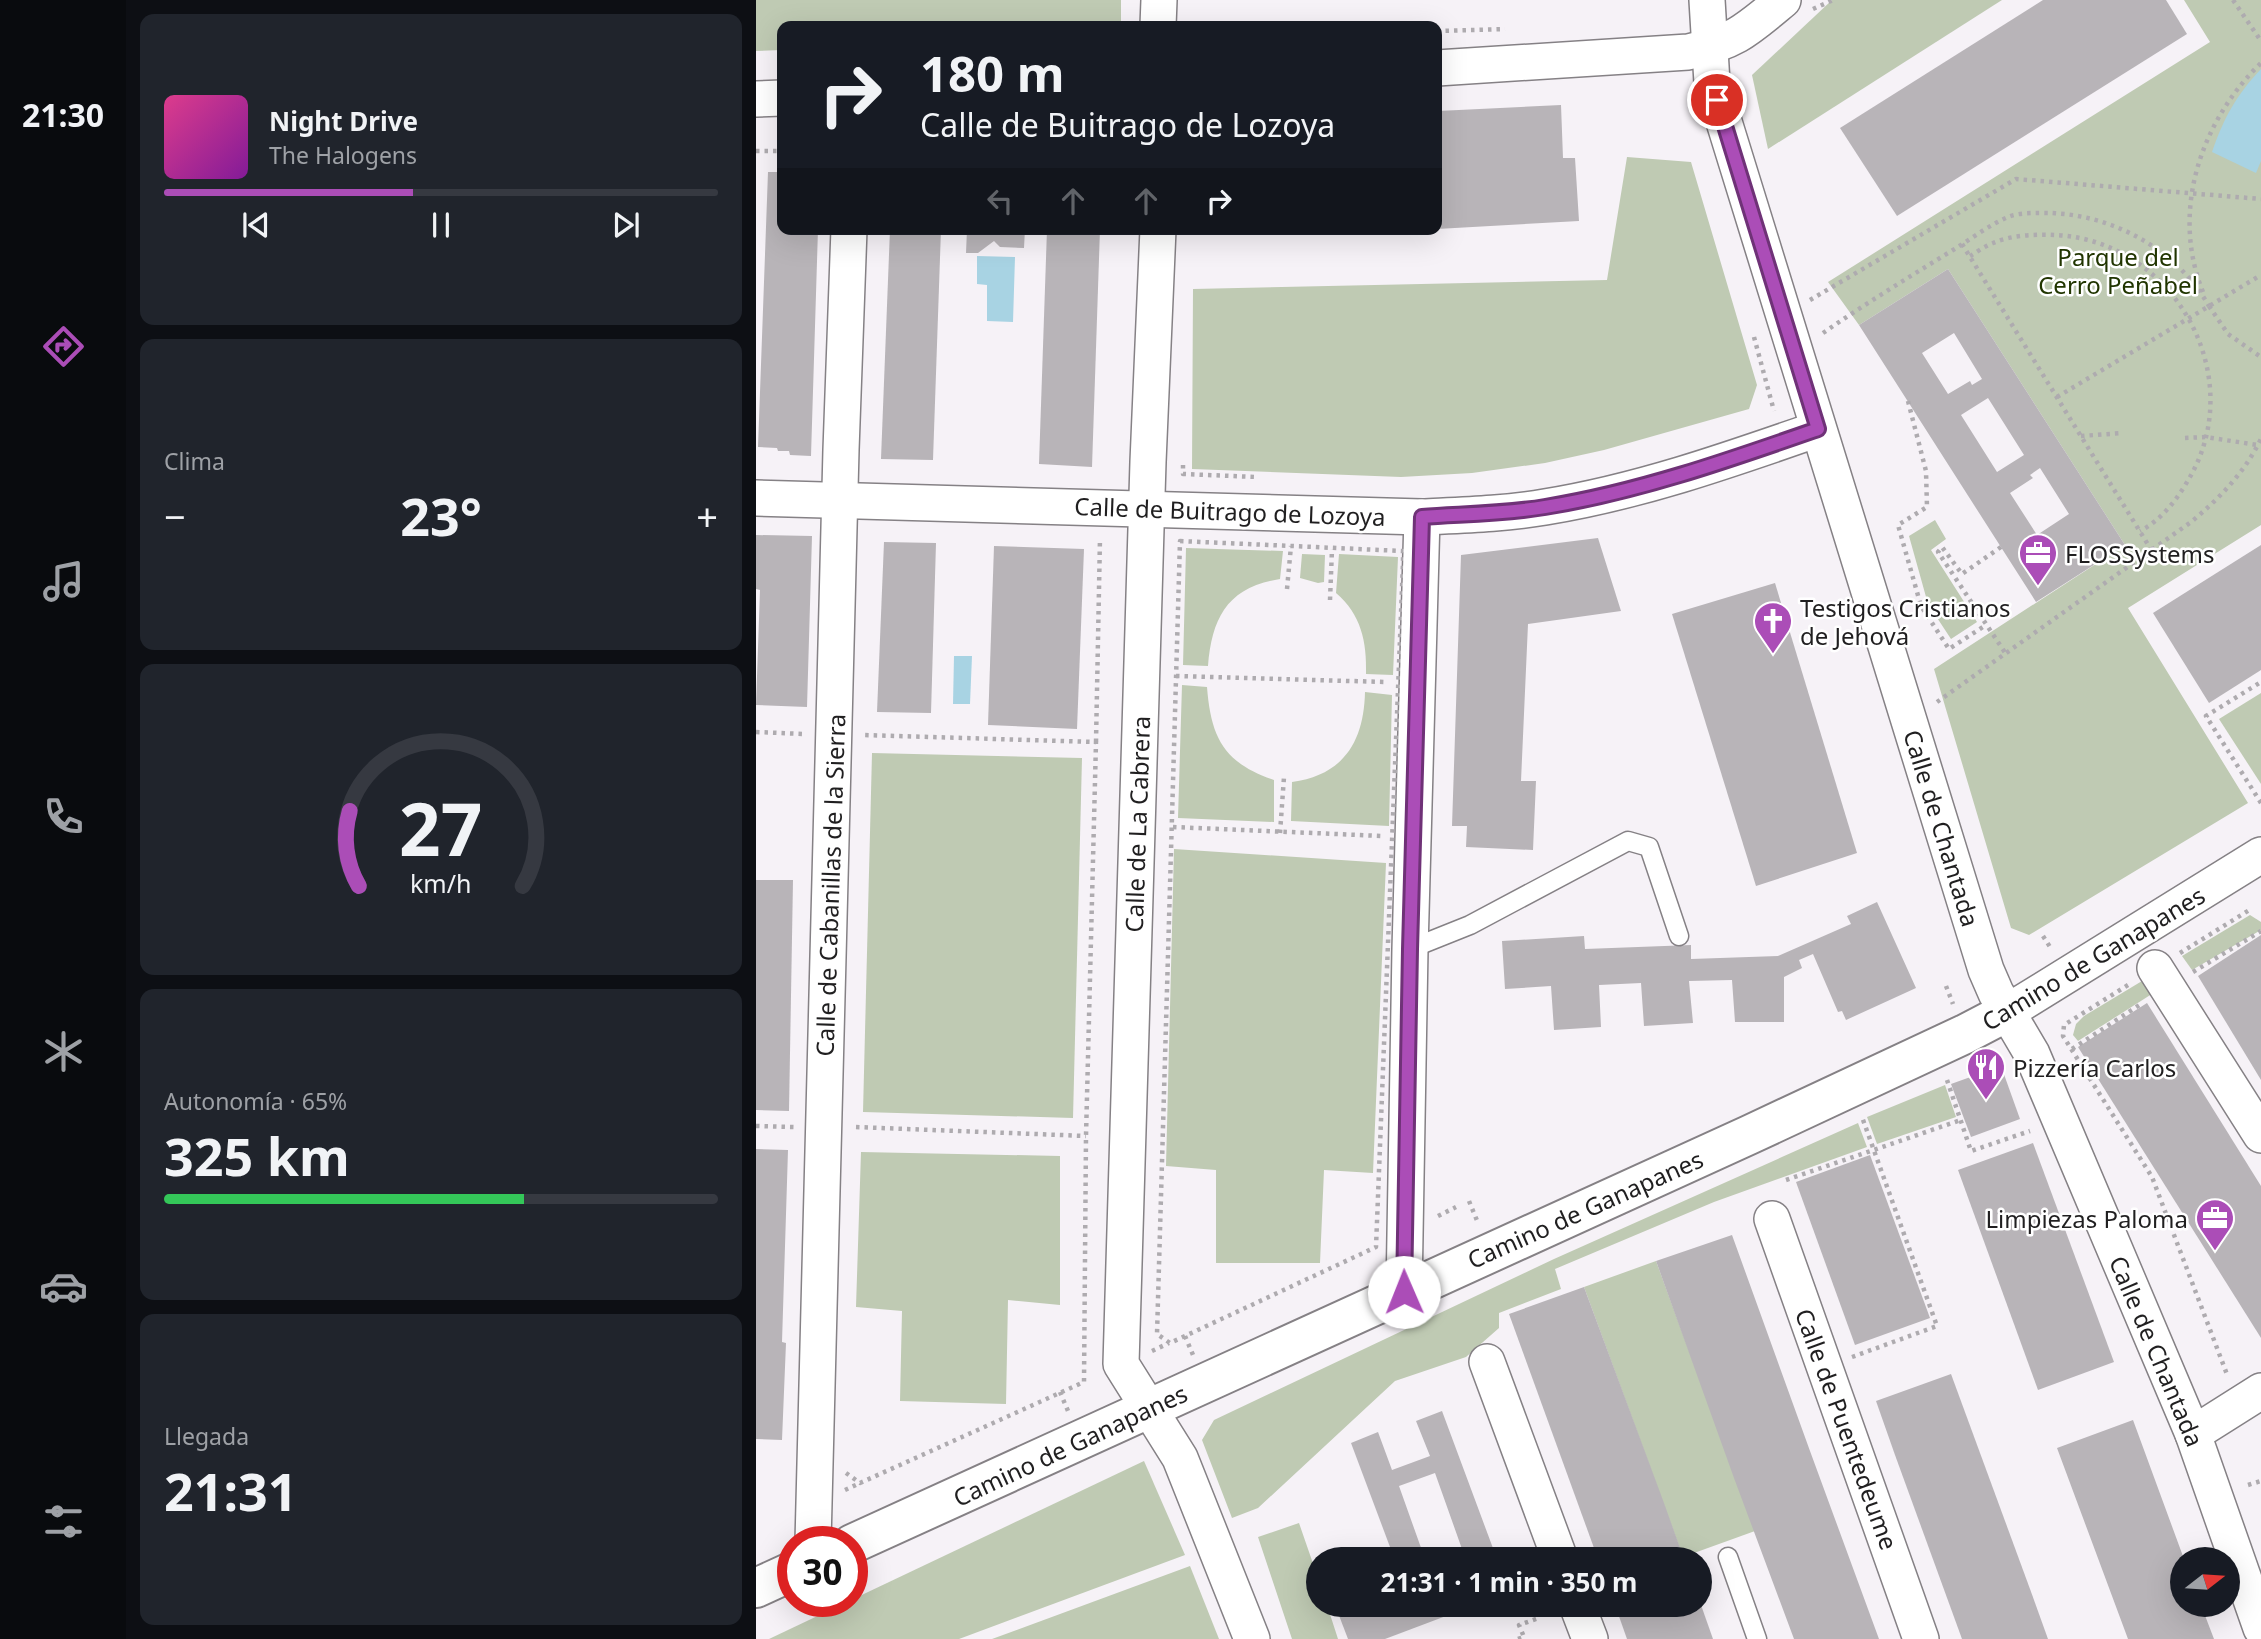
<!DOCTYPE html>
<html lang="es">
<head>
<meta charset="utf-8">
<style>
  body { margin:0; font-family:"Noto Sans",sans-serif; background:#20242c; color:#f1f3f6; height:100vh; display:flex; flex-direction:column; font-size:26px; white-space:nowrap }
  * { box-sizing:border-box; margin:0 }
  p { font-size:23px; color:#9ea1a6 }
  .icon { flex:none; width:38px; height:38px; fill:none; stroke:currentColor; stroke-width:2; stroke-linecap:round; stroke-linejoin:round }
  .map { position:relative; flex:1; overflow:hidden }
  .side { display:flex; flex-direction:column; gap:14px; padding:14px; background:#0d0f14; width:630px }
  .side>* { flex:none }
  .banner { position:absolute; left:21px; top:21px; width:665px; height:214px; border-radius:14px; box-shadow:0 7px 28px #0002; background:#171b24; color:#f1f3f6; overflow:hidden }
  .needle { width:46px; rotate:73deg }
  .fabs { position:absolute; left:1414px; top:1547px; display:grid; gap:14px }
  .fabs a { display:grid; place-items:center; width:70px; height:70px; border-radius:50%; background:#171b24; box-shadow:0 7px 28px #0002; font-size:35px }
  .speed { position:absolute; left:21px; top:1526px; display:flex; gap:14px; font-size:35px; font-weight:700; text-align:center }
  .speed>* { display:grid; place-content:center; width:91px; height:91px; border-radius:50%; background:#171b24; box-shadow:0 7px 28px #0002; line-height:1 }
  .speed .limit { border:10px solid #d22; background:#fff; color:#111 }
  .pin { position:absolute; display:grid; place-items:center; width:60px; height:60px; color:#fff; margin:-30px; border:4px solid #fff; border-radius:50%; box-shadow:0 2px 7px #0007 }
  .me { position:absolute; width:77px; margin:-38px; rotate:359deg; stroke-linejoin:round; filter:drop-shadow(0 0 5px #0008) }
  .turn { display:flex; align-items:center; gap:24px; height:147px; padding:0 28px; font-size:32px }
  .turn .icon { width:91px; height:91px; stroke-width:2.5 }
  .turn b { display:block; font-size:49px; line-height:60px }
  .lanes { display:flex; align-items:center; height:66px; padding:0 28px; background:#0003; justify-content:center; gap:35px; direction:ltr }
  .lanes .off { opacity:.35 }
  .big { font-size:52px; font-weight:700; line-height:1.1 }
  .side .widget { flex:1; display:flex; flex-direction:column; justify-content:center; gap:10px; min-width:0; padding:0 24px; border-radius:14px; background:#20242c }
  .side .dial { align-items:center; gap:0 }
  .dial svg { height:182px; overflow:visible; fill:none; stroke:#363941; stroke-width:7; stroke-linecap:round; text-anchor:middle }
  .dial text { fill:#f1f3f6; stroke:none }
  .song { display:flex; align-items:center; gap:21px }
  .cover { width:84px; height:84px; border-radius:10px; background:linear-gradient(135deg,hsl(330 70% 55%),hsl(290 70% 35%)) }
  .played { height:7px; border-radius:4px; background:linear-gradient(90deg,#ab4db7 45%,#363941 45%) }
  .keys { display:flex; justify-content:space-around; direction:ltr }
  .heat { display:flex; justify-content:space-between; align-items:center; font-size:38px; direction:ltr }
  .charge { height:10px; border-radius:5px; background:linear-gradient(90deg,#34c759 65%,#363941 0) }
  .trip { position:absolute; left:550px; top:1547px; width:406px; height:70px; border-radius:35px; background:#171b24; box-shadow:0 7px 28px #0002; font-weight:700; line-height:70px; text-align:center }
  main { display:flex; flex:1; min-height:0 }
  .dock { display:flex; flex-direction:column; width:126px; justify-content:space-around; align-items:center; background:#090b0e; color:#9ea1a6 }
  .dock .icon { width:49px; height:49px }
  .dock .selected { color:#ab4db7 }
  .dock b { font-size:32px; color:#f1f3f6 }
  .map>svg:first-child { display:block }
  .green { fill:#bfcab3 }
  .water { fill:#a8d3e3 }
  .building { fill:#b8b4b8; fill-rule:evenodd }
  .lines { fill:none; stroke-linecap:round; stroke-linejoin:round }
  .lane-casing { stroke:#858185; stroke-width:21 }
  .street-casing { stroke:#858185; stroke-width:38 }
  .secondary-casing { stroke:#858185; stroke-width:42 }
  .path { stroke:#aeabaf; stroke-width:4.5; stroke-dasharray:3.5 5; stroke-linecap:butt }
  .lane { stroke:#fff; stroke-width:18 }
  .street { stroke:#fff; stroke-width:35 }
  .secondary { stroke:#fff; stroke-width:38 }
  .route-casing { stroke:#6f3277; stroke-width:18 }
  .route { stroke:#ab4db7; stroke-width:12 }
  .labels { text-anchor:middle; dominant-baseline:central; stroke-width:5; stroke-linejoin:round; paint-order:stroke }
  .park-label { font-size:24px; fill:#213500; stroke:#fff }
  .street-label { font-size:24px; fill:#201f20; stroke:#fff }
  .poi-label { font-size:24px; fill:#201f20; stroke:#fff; text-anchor:start }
</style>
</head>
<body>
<main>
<nav class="dock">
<b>21:30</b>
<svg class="icon selected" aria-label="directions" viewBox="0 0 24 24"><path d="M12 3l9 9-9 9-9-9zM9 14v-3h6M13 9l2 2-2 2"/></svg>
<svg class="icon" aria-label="music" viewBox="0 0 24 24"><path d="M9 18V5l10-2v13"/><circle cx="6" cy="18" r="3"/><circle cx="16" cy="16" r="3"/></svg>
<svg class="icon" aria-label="phone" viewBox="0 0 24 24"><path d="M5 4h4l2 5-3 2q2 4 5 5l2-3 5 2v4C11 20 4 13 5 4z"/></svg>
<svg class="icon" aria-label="climate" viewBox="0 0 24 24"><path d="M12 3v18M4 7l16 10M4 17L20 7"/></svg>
<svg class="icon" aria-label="car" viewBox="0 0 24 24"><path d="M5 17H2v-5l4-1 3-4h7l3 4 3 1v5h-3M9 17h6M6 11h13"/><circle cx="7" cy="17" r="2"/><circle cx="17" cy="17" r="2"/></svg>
<svg class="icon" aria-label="filters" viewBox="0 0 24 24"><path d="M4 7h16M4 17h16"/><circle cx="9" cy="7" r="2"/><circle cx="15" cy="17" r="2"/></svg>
</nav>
<section class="side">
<div class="widget">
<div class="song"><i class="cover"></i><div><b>Night Drive</b><p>The Halogens</p></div></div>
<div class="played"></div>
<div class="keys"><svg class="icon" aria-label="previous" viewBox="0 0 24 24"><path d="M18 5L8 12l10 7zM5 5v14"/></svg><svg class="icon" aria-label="pause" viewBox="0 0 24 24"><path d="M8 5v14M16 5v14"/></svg><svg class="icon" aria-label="next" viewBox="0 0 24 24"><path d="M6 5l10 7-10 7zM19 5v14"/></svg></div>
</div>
<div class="widget"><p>Clima</p>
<div class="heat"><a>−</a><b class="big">23°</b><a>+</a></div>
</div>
<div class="widget dial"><svg viewBox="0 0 100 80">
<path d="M14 69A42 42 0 1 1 86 69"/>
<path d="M14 69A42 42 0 0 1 10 36" stroke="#ab4db7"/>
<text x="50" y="56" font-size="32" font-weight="700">27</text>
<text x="50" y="72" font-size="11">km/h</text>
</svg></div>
<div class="widget"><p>Autonomía · 65%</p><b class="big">325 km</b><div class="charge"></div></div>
<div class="widget"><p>Llegada</p><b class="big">21:31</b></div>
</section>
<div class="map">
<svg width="1505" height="1639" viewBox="0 0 1505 1639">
  <rect width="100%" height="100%" fill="#f6f2f7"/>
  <g class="green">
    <polygon points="0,0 365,0 365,26 26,26 26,50 0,51"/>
    <polygon points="1076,0 1246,0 1012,149 996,75"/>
    <polygon points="1428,0 1505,0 1505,525 1372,608 1492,803 1273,935 1255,928 1178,669 1369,545 1192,269 1103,325 1072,282 1454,42"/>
    <polygon points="871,157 935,162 1001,385 993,409 848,450 789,463 716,473 645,477 436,469 437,289 851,280"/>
    <polygon points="1179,520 1190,539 1175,550 1221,622 1195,639 1172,604 1153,536"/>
    <path d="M 430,548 L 527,551 L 524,579 C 472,587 456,617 452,666 L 427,665 Z"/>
    <polygon points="546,554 569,555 568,582 562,583 544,578"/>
    <path d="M 583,554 L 642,557 L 637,675 L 610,674 C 611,642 605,614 580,593 Z"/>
    <path d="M 426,685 L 451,687 C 455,738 468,763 518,780 L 518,822 L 422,818 Z"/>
    <path d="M 609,692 L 636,695 L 633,826 L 535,821 L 536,782 C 588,775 608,741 609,692 Z"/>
    <polygon points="1505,693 1505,784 1463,719"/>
    <polygon points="116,753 326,758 317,1118 107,1112"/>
    <polygon points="418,849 630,863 617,1173 568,1170 564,1263 460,1263 460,1170 410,1166"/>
    <polygon points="1494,915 1505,922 1505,930 1436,970 1426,956"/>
    <polygon points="1391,978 1399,992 1322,1041 1317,1035 1320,1024 1328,1016"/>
    <polygon points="1189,1085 1200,1117 1121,1144 1111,1117"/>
    <polygon points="1102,1123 1111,1147 958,1202 799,1269 805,1289 743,1313 743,1328 710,1357 639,1381 502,1508 476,1518 446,1440 458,1420 798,1259"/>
    <polygon points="105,1152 304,1156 304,1305 252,1300 250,1404 144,1401 146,1311 100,1307"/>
    <polygon points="900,1261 999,1531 927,1557 828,1287"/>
    <polygon points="388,1461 429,1555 203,1639 13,1639"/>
    <polygon points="543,1523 562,1578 562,1605 571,1605 582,1639 536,1639 502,1537"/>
    <polygon points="434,1566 463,1639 236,1639"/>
  </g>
  <g class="water">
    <path d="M 1505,69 L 1505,161 L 1500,173 L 1456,152 C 1467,119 1481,94 1505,69 Z"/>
    <polygon points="221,256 259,257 257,322 231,321 231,285 221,284"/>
    <polygon points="198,656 216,656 214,704 197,704"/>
  </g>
  <g class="building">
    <polygon points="1287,0 1410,0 1431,34 1141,216 1084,128"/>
    <polygon points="805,105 807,158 819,158 823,221 681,229 682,111"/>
    <polygon points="12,172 26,172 26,229 62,229 55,456 34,455 33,451 22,451 21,448 2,447"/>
    <polygon points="134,229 185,229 177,460 125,459"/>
    <polygon points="211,229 269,229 268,248 244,247 238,241 222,253 210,253"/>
    <polygon points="291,229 344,229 336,467 283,464"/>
    <polygon points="579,229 640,229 640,231 579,235"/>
    <path d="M 1192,269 L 1369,545 L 1280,602 L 1103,325 ZM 1198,333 L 1226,379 L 1216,385 L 1214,381 L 1192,394 L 1166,353 ZM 1232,398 L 1268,455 L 1241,472 L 1205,415 ZM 1284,468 L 1313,514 L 1281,535 L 1254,493 L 1277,478 L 1274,475 Z"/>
    <polygon points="0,535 56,536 51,707 0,705 4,590 0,589"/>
    <polygon points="842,538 865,611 772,624 765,781 780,781 777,850 710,847 711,826 696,826 705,555"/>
    <polygon points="128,542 180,543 175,713 121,712"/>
    <polygon points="1505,545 1505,670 1453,703 1397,613"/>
    <polygon points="238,546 328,549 321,729 232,725"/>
    <polygon points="1019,583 1101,853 1000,886 916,614"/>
    <polygon points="0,880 37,880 33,1111 0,1110"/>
    <polygon points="1121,902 1160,988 1090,1020 1086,1011 1082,1012 1057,954 1043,960 1046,968 1028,977 1028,1022 979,1022 976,980 933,981 937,1023 888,1026 885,983 843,985 845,1027 798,1030 795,986 749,989 746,941 828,936 829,949 935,945 935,959 1022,956 1095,924 1091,916"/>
    <polygon points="1505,935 1505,1080 1442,976"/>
    <polygon points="1391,1003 1505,1186 1505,1338 1322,1047"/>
    <polygon points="1245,1066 1264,1119 1215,1137 1195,1084"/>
    <polygon points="1277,1143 1358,1362 1282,1390 1202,1170"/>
    <polygon points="0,1149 32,1150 26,1342 30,1343 26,1440 0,1439"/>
    <polygon points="1114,1155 1174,1318 1099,1345 1040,1182"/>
    <polygon points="976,1235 1054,1451 1123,1639 1038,1639 978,1478 900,1261"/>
    <polygon points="828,1287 908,1503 928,1559 842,1559 753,1314"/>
    <polygon points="1195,1374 1274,1589 1292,1639 1206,1639 1139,1455 1120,1401"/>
    <polygon points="686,1411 741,1559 678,1559 706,1549 679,1473 643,1486 669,1559 601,1559 634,1547 595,1443 622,1432 636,1470 674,1456 660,1421"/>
    <polygon points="1377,1420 1428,1559 1426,1559 1426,1605 1445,1605 1458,1639 1372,1639 1301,1448"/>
    <polygon points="579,1605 685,1605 690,1616 629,1639 592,1639"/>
    <polygon points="859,1605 945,1605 957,1639 871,1639"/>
  </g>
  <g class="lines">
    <defs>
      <g id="lane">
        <polyline points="654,949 714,925 872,841 893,847 923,936"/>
        <polyline points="972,1557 1001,1639"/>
      </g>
      <g id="street">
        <polyline points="951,0 956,83 1230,970 1240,993 1276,1054 1437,1434 1505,1628"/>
        <polyline points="402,26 403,0"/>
        <path d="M 681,68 L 932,52 C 979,42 991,30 1027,0"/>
        <polyline points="0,99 26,98"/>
        <polyline points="402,229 392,462 365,1364 424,1458 496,1639"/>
        <path d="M 0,498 L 666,517 C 707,515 748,514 789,507 C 882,492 973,460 1062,429"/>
        <polyline points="1399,968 1505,1135"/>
        <polyline points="1253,1011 1505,855"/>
        <polyline points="1016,1219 1165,1639"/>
        <polyline points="648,1292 654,949 666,517"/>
        <polyline points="731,1362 804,1559"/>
        <polyline points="1437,1434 1505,1391"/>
        <polyline points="57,1542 85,450 93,229"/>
        <polyline points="821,1605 834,1639"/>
      </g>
      <g id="secondary">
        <polyline points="96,1544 993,1135 1209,1034 1253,1011"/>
        <polyline points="0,1588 37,1571"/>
      </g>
    </defs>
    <use href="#lane" class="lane-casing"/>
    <use href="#street" class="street-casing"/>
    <use href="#secondary" class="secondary-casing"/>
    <g class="path">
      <polyline points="1477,0 1505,41"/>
      <polyline points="1057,9 1077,0"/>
      <polyline points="681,31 749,29"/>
      <polyline points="0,151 26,151"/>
      <polyline points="1206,244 1396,551"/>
      <path d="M 1214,256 C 1221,252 1229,246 1237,243 C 1255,235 1280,234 1300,235 C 1417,241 1493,374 1434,477 C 1422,498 1406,520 1384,531"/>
      <path d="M 1447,292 C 1414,211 1445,121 1505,63"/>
      <polyline points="1054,300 1260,179 1505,199"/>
      <polyline points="1453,306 1472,334 1505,357"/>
      <path d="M 1067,333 C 1109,304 1153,277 1197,250 C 1215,239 1233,225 1252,217 C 1264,212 1282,213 1294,213 C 1358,215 1421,250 1453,306"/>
      <polyline points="998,337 1018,411"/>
      <polyline points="1301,397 1505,275"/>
      <polyline points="1152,401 1170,471 1171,507 1142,525 1165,606 1193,649 1230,625"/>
      <polyline points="1325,436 1366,433"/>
      <polyline points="1429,438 1449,437 1502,445"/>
      <polyline points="427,465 427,474 501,477"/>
      <polygon points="424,541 647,551 647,563 620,1247 414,1343 401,1334"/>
      <polyline points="1245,547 1206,574 1186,547 1182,552 1250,654"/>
      <polyline points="531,589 535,546"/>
      <polyline points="574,600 576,549"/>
      <polyline points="420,676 629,682"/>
      <path d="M 1181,702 L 1435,522 C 1464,498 1488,473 1505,439"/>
      <polyline points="0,732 48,734"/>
      <polyline points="340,742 344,538"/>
      <polyline points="1505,803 1450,716 1505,682"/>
      <polyline points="417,827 626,836"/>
      <polyline points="524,833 528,777"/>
      <polyline points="1287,936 1296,950"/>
      <polyline points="1424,953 1495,909"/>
      <polyline points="1437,972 1505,931"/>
      <polyline points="1372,985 1308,1025 1307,1036 1396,1177 1472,1377"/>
      <polyline points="1190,986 1197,1004"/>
      <polyline points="1316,1049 1385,1004"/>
      <polyline points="1191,1080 1215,1151 1274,1131"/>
      <polyline points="0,1126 38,1127"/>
      <polyline points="100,1127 330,1136"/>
      <polyline points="1030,1180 1205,1120"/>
      <polyline points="713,1201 722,1223"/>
      <polyline points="682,1216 700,1207"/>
      <polyline points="429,1336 437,1355"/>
      <polyline points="396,1351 413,1343"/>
      <polyline points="1096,1357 1181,1326 1106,1117"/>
      <polyline points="304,1392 312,1411"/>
      <polyline points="90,1473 104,1483 328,1382 330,1136 340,742 108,735"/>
      <polyline points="1492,1485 1505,1481"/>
      <polyline points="89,1490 104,1483"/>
      <polyline points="762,1639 768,1637 763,1625 783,1618"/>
    </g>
    <use href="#lane" class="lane"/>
    <use href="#street" class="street"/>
    <use href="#secondary" class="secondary"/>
  </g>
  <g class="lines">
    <defs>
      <path id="route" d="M 648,1292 L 654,949 L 666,517 C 707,514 748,514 789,507 C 882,492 973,460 1062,429 L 961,100"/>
    </defs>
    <use href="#route" class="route-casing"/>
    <use href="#route" class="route"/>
  </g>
  <defs>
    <symbol id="office-pin" viewBox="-11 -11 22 30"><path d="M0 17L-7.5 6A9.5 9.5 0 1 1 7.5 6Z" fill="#ab4db7" stroke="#fff"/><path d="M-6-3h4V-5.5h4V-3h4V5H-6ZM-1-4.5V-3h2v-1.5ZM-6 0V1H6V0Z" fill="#fff"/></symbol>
    <symbol id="church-pin" viewBox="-11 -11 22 30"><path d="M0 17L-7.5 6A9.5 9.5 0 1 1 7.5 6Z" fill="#ab4db7" stroke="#fff"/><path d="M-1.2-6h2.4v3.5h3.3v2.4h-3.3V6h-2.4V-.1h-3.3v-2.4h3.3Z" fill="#fff"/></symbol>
    <symbol id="restaurant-pin" viewBox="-11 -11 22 30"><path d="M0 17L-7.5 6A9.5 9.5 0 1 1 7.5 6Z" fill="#ab4db7" stroke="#fff"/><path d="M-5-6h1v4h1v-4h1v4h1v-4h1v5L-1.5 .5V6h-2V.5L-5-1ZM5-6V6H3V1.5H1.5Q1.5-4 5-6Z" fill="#fff"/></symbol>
  </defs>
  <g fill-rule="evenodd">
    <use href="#office-pin" x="1260" y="531" width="44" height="60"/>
    <use href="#church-pin" x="995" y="599" width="44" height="60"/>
    <use href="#restaurant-pin" x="1208" y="1045" width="44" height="60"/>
    <use href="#office-pin" x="1437" y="1196" width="44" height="60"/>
  </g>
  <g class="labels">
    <g class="park-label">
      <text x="1362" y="256">Parque del<tspan x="1362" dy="28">Cerro Peñabel</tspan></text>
    </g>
    <g class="street-label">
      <text transform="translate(474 511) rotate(2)">Calle de Buitrago de Lozoya</text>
      <text transform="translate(381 824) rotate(-88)">Calle de La Cabrera</text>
      <text transform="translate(1186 828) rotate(73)">Calle de Chantada</text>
      <text transform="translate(74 885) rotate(-88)">Calle de Cabanillas de la Sierra</text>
      <text transform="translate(1337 958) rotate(-31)">Camino de Ganapanes</text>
      <text transform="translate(829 1209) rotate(-24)">Camino de Ganapanes</text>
      <text transform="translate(1401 1351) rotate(67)">Calle de Chantada</text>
      <text transform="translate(1091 1429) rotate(70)">Calle de Puentedeume</text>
      <text transform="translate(314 1445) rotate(-25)">Camino de Ganapanes</text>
    </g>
    <g class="poi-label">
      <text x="1309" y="553">FLOSSystems</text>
      <text x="1044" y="607">Testigos Cristianos<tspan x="1044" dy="28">de Jehová</tspan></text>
      <text x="1257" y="1067">Pizzería Carlos</text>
      <text x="1432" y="1218" text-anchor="end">Limpiezas Paloma</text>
    </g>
  </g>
</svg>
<div class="fabs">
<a><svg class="needle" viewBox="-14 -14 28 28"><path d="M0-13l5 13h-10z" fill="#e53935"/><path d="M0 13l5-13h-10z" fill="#9ea1a6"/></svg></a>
</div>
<div class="speed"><div class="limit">30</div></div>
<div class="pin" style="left:961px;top:100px;background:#d93025"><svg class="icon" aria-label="arrive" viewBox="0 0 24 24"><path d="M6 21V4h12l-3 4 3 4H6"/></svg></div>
<svg class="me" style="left:648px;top:1292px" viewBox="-20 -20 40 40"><circle r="19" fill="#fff"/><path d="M0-13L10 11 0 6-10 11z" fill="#ab4db7"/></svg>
<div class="trip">21:31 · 1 min · 350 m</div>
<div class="banner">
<div class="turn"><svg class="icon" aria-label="right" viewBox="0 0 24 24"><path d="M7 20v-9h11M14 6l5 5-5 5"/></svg><div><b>180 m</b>Calle de Buitrago de Lozoya</div></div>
<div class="lanes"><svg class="icon off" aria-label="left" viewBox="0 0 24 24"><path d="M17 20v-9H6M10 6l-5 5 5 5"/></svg><svg class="icon off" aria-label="ahead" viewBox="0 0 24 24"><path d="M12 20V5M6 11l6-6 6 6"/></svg><svg class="icon off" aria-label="ahead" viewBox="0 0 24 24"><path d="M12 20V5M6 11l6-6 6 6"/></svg><svg class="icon" aria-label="right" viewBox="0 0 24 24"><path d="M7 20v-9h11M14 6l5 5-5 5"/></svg></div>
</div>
</div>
</main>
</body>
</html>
